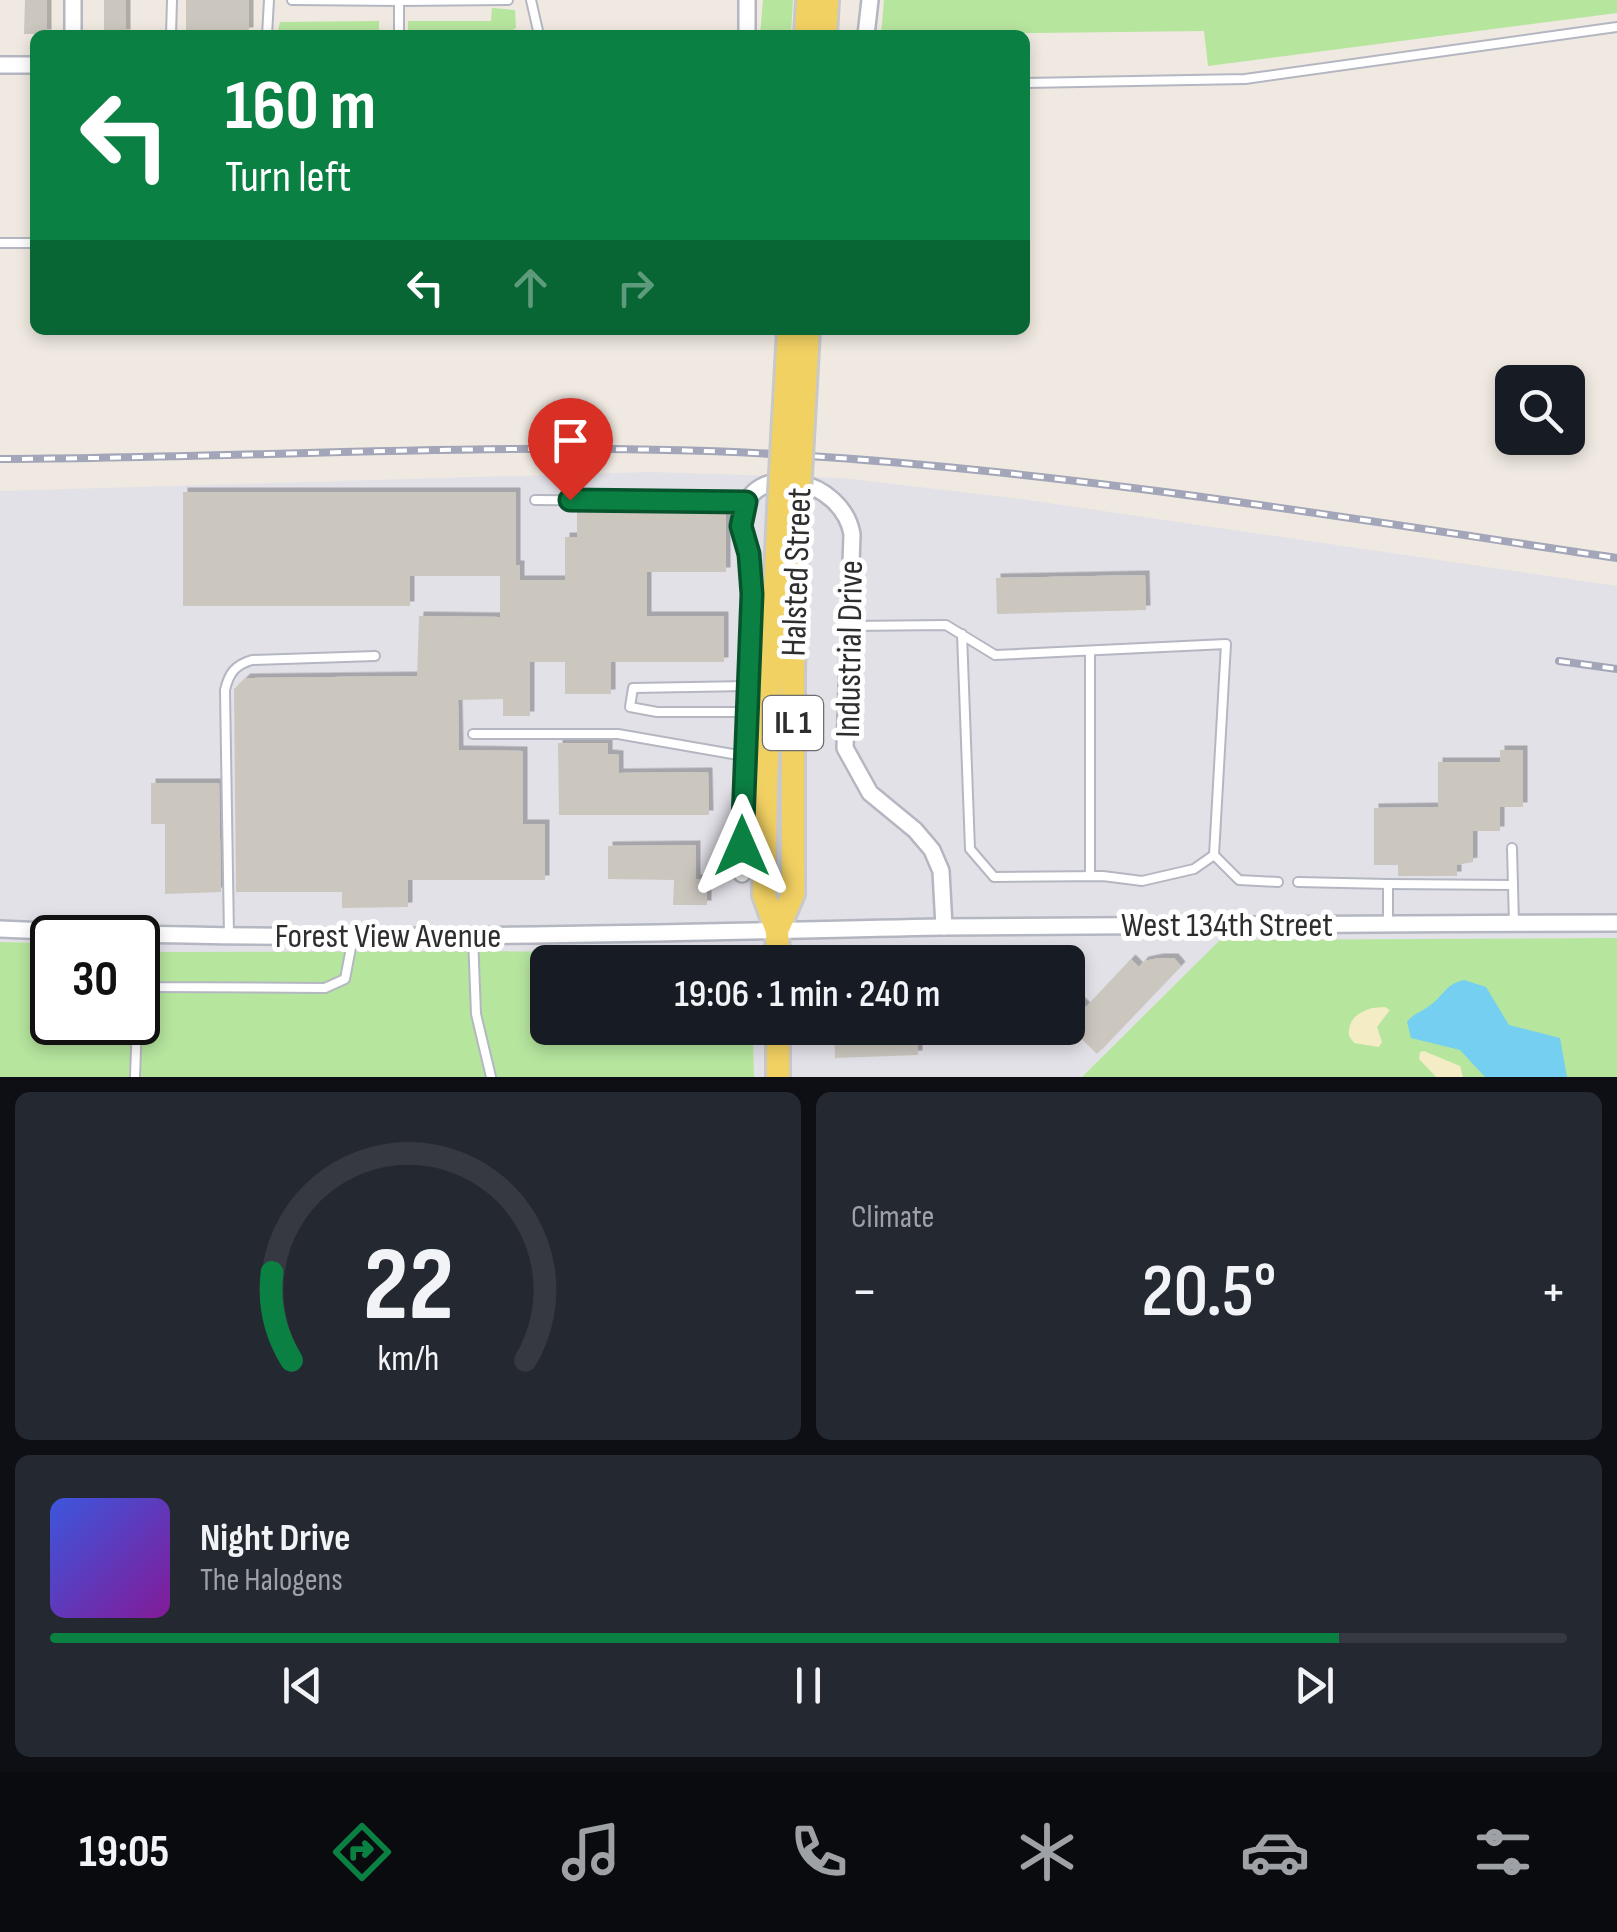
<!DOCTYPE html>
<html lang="en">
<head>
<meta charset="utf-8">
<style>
  body { margin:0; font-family:"Sofia Sans Condensed",sans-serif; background:#242831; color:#f1f3f6; height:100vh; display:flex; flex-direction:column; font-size:38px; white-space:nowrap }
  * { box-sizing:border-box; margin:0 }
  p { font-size:32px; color:#9ea1a6 }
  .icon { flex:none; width:55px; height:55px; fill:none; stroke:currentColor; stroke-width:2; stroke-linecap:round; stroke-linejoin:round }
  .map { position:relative; height:1077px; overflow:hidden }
  .panel { display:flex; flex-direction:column; gap:15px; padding:15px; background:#0d0f14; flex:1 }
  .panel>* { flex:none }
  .hud { position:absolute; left:30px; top:30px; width:1000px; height:305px; border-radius:15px; box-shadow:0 5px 15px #0003; background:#0b8043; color:#fff; overflow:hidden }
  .fabs { position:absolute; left:1495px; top:365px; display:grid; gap:20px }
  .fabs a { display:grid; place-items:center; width:90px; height:90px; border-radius:15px; background:#171b24; box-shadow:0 5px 15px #0003; font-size:50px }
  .speed { position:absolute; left:30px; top:915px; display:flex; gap:20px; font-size:50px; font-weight:700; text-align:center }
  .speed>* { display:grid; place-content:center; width:130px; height:130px; border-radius:50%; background:#171b24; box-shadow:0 5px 15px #0003; line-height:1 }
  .speed .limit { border:5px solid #111; border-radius:15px; background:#fff; color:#111 }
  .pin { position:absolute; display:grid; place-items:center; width:85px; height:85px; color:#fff; margin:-102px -42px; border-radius:50% 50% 50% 0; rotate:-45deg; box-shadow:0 0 10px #0007 }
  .pin .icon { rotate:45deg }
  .me { position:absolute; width:110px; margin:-55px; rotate:0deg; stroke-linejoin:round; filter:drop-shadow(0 0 8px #0008) }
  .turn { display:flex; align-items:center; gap:35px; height:210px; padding:0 30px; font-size:45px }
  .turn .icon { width:130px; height:130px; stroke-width:2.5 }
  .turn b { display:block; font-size:70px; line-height:85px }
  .lanes { display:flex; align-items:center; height:95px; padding:0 30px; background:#0003; justify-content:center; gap:50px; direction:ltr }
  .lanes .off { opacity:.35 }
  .big { font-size:75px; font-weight:600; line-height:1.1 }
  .panel .tile { flex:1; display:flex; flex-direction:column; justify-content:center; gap:15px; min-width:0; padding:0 35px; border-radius:15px; background:#242831 }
  .panel .dial { align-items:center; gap:0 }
  .dial svg { height:260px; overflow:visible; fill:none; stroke:#363941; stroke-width:7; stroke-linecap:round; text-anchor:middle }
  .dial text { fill:#f1f3f6; stroke:none }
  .song { display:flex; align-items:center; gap:30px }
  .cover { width:120px; height:120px; border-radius:15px; background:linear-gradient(135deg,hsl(230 70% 55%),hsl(290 70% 35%)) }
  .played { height:10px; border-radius:5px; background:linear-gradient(90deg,#0b8043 85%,#363941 85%) }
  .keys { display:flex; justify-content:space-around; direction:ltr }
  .heat { display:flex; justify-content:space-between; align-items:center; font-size:55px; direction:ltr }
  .panel .tiles { flex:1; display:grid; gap:15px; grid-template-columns:1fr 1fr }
  .tile:last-child { grid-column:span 2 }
  .trip { position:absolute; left:530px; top:945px; width:555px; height:100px; border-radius:15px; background:#171b24; box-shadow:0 5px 15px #0003; font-weight:600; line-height:100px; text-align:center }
  .tab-bar { display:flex; height:160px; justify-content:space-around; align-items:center; background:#090b0e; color:#9ea1a6 }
  .tab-bar .icon { width:70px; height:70px }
  .tab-bar .selected { color:#0b8043 }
  .tab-bar b { font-size:45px; color:#f1f3f6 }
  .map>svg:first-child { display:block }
  .industrial { fill:#e3e1e8 }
  .green { fill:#b6e59e }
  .sand { fill:#f3ecc5 }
  .water { fill:#75cff0 }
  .building { fill:#cbc7bf; filter:url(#shadow) }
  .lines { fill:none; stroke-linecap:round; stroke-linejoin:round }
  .lane-casing { stroke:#b4b7c1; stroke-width:12 }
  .street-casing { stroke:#b4b7c1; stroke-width:20 }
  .primary-casing { stroke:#c9c9c9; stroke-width:28 }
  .lane { stroke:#fff; stroke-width:8 }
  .street { stroke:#fff; stroke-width:15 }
  .primary { stroke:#f2d163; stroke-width:22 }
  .rail-casing { stroke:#a3a6b8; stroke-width:8 }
  .rail { stroke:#fff; stroke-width:4; stroke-dasharray:11; stroke-linecap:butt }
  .primary-bridge-casing { stroke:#c9c9c9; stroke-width:28; stroke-linecap:butt }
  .primary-bridge { stroke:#f2d163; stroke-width:22 }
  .route-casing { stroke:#07532c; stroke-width:25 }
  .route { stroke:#0b8043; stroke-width:18 }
  .labels { text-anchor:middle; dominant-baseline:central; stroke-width:10; stroke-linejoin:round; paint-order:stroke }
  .shield { fill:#fff; stroke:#6d6d6d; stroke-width:2.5 }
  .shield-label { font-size:32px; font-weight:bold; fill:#2e2e2e }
  .street-label { font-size:35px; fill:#2e2e2e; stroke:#fff }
</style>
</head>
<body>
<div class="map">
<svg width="1617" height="1077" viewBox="0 0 1617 1077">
  <defs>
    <filter id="shadow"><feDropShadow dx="4.5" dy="-4.5" stdDeviation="0" flood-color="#0004"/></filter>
  </defs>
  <rect width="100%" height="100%" fill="#efe9e1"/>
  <polygon class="industrial" points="650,472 843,478 1021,499 1617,586 1617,938 1220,941 1082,1077 754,1077 753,1028 1068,1028 1068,962 745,962 738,956 138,952 138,938 52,938 52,943 0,942 0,491"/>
  <g class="green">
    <polygon points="763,0 793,0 791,35 760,35"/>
    <polygon points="884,0 1617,0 1617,13 1208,66 1204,31 881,35"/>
    <polygon points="492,8 515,10 516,28 505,35 408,35 408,21 491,21"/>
    <polygon points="379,21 379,35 277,35 280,22"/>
    <polygon points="1617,938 1617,1077 1082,1077 1220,940"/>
    <polygon points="0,942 52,943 52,1022 138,1022 138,952 730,951 745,962 548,962 548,1028 753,1028 754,1077 0,1077"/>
  </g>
  <g class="sand">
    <path d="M 1372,1008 L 1385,1007 L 1390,1010 L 1377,1027 L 1382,1042 L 1379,1047 L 1354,1043 L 1349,1036 C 1348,1019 1357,1013 1372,1008 Z"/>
    <polygon points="1424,1051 1460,1066 1463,1077 1436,1077 1419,1059 1420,1052"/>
  </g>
  <path class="water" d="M 1464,980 L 1486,987 L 1509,1025 L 1560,1038 L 1567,1077 L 1485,1077 L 1460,1050 L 1411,1038 L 1407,1022 C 1414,1013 1420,1013 1429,1006 C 1443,997 1445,984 1464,980 Z"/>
  <g class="building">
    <polygon points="25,0 47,0 47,34 24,34"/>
    <rect x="104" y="0" width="22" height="34"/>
    <polygon points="186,0 249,0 249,32 186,33"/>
    <polygon points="183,492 516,492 516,565 520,565 520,580 565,580 565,537 577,537 577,510 726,510 726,572 647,572 647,616 724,616 724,662 611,662 611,694 565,694 565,662 530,662 530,716 503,716 503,699 458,700 459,750 523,751 523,824 545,824 545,880 408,880 408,907 342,908 342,892 236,892 234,689 246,678 417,676 419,616 500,617 500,576 410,576 410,606 183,606"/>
    <polygon points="1145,575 1146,610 997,614 996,578"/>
    <polygon points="558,743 608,743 608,754 619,755 619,773 708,772 709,815 559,815"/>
    <polygon points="1500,750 1523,750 1523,807 1500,807 1500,831 1473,831 1473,862 1457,865 1457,876 1398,876 1398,865 1374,865 1374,808 1438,807 1438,762 1500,762"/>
    <polygon points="151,783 219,783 221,892 165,894 165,824 151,824"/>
    <polygon points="696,845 696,879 707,879 707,905 673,905 674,880 608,879 608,846"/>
    <polygon points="1159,958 1174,958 1181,966 1097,1054 1068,1026 1068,1006 1076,997 1086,1007 1131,959 1139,967 1144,961"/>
    <polygon points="834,1028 918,1028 918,1055 835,1058"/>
  </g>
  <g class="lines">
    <defs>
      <g id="lane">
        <polyline points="292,0 399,1 399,35"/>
        <polyline points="531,0 539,35"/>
        <polyline points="399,1 508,0"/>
        <polyline points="171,35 172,0"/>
        <polyline points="267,35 269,0"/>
        <polyline points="1025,83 1245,79 1617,27"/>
        <polyline points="0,243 35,243"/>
        <polyline points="535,500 746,502"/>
        <polyline points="849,626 946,625 995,655 1226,644 1214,855 1194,869 1142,881 1103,876 994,877 970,849 962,634"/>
        <polyline points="1090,651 1090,876"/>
        <polyline points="746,712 657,712 630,707 633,688 748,686"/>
        <polyline points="473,734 618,734 744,756"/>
        <polyline points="1512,848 1514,924"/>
        <polyline points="1214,855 1239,880 1278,882"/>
        <polyline points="1298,882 1388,884 1388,924"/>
        <polyline points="1388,884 1513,885"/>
        <path d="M 229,936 L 225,690 C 229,673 235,665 252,660 L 375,656"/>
        <polyline points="473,936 476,1014 491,1077"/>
        <polyline points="139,972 142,980 156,987 325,988 345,979 353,937"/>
        <polyline points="138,1001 140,936"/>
        <polyline points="135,1077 137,1022"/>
      </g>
      <g id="street">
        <polyline points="73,0 73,35"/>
        <polyline points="747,0 747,35"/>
        <polyline points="866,35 870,0"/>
        <polyline points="0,65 35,65"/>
        <path d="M 742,874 L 752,572 C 749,553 737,531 743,511 C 757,460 842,479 852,534 L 845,748 L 870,793 L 915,830 L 932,850 L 941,871 L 944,927"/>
        <path d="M 0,929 C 314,944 628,933 942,927 C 1167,924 1392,924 1617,923"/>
      </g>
      <g id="primary">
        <polyline points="806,35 808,0"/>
        <polyline points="825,35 827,0"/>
        <polyline points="777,931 793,894 793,671 798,511"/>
        <polyline points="778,962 777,931 764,895 766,783 779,510"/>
        <polyline points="778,1077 778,1028"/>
      </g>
    </defs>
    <use href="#lane" class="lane-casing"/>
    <use href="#street" class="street-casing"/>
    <use href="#primary" class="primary-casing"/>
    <use href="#lane" class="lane"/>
    <use href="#street" class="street"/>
    <use href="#primary" class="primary"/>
    <defs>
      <g id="rail">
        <path d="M 0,459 C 275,458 549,438 824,457 C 1090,475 1353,519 1617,558"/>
        <polyline points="1559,661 1617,669"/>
      </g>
    </defs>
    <use href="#rail" class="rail-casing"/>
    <use href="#rail" class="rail"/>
    <defs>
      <g id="primary-bridge">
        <polyline points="779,510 789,330"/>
        <polyline points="798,511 808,330"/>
      </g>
    </defs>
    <use href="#primary-bridge" class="primary-bridge-casing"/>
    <use href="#primary-bridge" class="primary-bridge"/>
  </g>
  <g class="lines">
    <defs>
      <polyline id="route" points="570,500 746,502 741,526 749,554 752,594 742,846"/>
    </defs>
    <use href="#route" class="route-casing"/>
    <use href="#route" class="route"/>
  </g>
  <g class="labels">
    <rect class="shield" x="763" y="696" width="60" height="54" rx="8"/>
    <g class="shield-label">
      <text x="793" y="723">IL 1</text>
    </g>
    <g class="street-label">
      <text transform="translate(797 572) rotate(-88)">Halsted Street</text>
      <text transform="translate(850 649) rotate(-89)">Industrial Drive</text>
      <text x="1227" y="925">West 134th Street</text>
      <text x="388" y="936">Forest View Avenue</text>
    </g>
  </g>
</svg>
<div class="fabs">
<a><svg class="icon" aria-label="search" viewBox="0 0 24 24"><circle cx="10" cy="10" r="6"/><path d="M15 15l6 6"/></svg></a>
</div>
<div class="speed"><div class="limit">30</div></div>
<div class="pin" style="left:570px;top:500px;background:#d93025"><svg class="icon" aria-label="arrive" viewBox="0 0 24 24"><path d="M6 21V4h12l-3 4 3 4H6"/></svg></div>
<svg class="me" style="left:742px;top:846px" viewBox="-20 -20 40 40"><path d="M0-17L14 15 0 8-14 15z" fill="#0b8043" stroke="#fff" stroke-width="4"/></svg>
<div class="trip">19:06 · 1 min · 240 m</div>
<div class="hud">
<div class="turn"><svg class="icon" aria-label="left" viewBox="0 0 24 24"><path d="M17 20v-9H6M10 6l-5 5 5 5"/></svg><div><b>160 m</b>Turn left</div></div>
<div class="lanes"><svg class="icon" aria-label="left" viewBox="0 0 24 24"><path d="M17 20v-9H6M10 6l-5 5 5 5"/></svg><svg class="icon off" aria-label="ahead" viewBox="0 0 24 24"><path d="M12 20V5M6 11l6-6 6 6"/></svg><svg class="icon off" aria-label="right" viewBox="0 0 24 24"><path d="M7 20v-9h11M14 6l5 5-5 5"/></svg></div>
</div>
</div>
<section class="panel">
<div class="tiles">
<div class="tile dial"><svg viewBox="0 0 100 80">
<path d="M14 69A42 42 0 1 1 86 69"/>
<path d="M14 69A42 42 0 0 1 8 42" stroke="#0b8043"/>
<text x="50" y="56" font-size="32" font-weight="700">22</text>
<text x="50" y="72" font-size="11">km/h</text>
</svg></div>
<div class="tile"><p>Climate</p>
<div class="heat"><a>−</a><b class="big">20.5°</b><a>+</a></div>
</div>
<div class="tile">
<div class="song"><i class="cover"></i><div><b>Night Drive</b><p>The Halogens</p></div></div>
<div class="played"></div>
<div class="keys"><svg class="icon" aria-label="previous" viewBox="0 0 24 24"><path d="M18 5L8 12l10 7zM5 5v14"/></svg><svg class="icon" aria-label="pause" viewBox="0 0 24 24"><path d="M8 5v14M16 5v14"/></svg><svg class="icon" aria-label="next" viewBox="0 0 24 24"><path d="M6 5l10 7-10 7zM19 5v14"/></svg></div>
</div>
</div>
</section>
<nav class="tab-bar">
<b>19:05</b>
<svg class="icon selected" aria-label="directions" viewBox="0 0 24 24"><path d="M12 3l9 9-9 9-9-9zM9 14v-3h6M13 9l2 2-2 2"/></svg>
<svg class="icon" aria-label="music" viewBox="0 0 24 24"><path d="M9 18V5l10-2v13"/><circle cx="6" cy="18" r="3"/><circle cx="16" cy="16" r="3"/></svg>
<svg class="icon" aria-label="phone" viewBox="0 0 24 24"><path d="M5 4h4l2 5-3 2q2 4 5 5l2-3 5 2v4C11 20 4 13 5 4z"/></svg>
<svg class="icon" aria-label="climate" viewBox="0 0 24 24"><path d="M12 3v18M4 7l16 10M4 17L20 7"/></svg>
<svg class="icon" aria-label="car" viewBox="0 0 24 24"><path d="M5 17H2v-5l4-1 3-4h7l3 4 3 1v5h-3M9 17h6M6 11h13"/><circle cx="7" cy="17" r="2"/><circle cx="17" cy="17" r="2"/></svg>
<svg class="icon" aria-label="filters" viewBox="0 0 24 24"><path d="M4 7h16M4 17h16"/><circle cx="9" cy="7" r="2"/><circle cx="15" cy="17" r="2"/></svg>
</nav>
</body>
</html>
